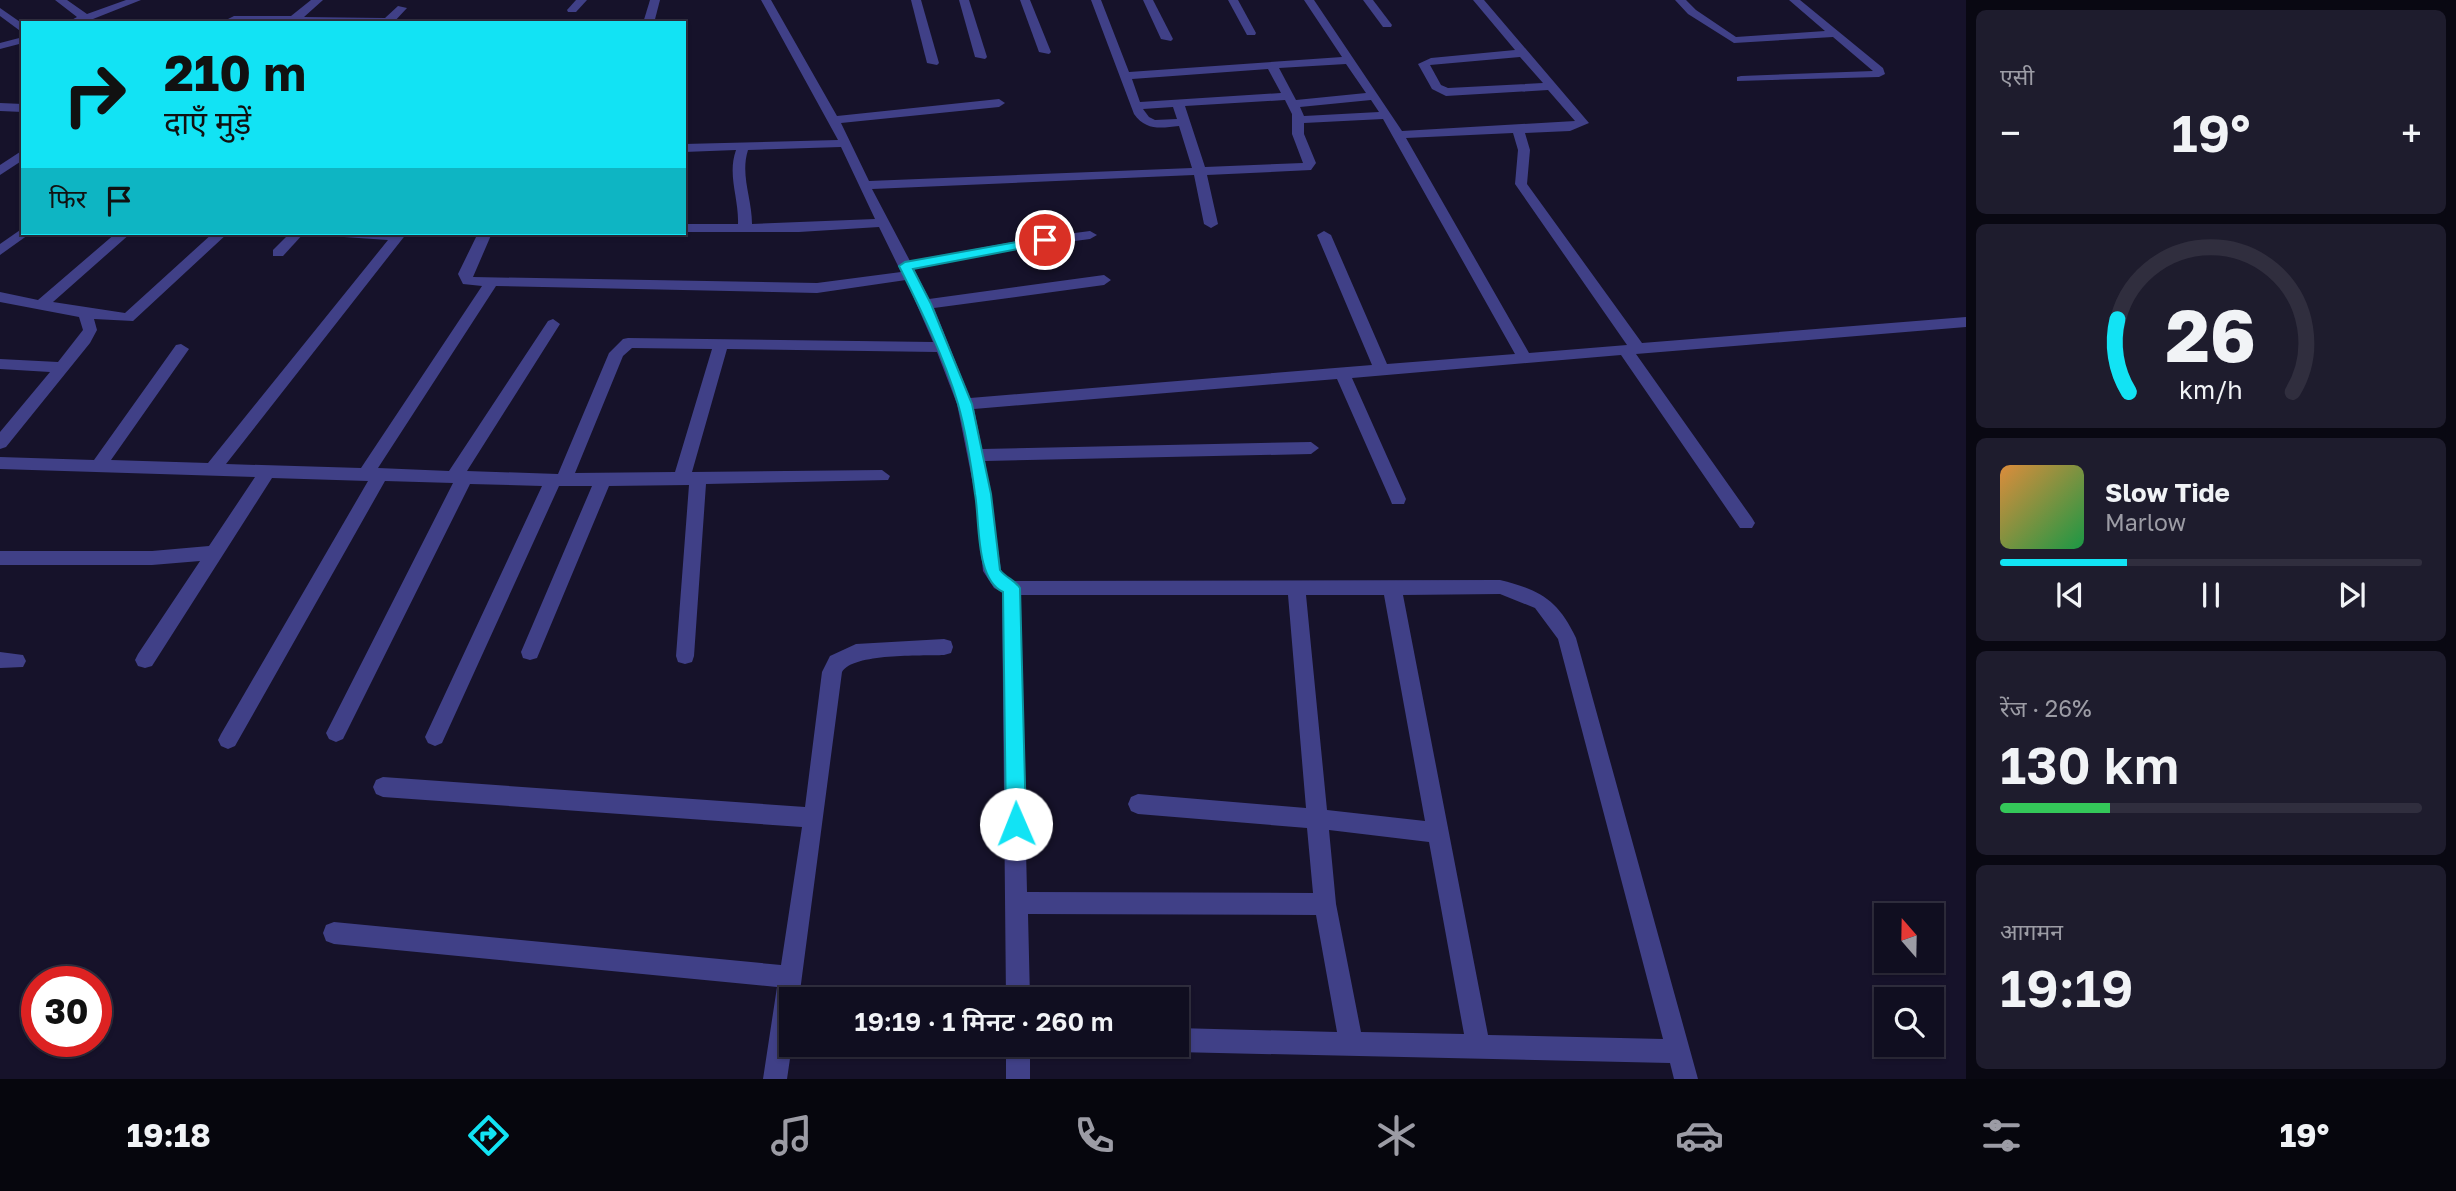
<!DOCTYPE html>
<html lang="hi">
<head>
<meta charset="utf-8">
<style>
  body { margin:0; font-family:"Golos Text","Noto Sans Devanagari",sans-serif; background:#1e1c2d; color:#f1f3f6; height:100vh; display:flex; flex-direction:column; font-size:26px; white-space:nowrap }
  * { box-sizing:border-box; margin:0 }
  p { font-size:23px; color:#9c9ca5 }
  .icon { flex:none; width:38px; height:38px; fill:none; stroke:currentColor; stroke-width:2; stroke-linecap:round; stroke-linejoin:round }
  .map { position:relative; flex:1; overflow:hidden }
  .panel { display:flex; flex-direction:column; gap:10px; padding:10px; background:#090812; width:490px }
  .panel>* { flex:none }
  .guide { position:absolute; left:21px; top:21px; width:665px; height:214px; border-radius:0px; box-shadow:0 2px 5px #0004,0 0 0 2px #302e3e; background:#12e3f4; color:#111; overflow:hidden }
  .needle { width:46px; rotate:340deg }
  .controls { position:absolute; left:1874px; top:903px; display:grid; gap:14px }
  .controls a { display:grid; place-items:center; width:70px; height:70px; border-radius:0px; background:#100e20; box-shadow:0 2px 5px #0004,0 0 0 2px #302e3e; font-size:35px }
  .speed { position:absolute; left:21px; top:966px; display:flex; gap:14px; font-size:35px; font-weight:700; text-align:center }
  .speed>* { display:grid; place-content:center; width:91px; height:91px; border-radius:50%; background:#100e20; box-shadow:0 2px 5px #0004,0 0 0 2px #302e3e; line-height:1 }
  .speed .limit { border:10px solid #d22; background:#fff; color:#111 }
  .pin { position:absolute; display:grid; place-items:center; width:60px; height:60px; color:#fff; margin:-30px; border:4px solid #fff; border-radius:50%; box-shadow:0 2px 7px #0007 }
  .me { position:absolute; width:77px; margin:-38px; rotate:359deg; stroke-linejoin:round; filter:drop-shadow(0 0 5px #0008) }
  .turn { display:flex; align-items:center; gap:24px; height:147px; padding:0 28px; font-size:32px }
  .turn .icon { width:91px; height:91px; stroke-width:2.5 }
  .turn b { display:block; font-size:49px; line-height:60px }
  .then { display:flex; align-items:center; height:66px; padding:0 28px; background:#0003; gap:14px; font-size:26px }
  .big { font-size:52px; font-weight:600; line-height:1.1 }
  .panel .tile { flex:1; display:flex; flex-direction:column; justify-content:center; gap:10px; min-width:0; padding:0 24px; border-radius:10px; background:#1e1c2d }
  .panel .dial { align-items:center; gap:0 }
  .dial svg { height:182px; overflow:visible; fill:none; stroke:#302e3e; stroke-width:7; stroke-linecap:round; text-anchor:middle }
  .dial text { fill:#f1f3f6; stroke:none }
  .song { display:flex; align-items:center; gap:21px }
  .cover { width:84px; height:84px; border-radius:10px; background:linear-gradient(135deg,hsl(30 70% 55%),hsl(140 70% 35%)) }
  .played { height:7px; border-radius:4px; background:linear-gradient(90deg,#12e3f4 30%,#302e3e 30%) }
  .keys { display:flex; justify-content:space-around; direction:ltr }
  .heat { display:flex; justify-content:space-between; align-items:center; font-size:38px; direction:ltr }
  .charge { height:10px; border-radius:5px; background:linear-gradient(90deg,#34c759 26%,#302e3e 0) }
  .trip { position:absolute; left:779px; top:987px; width:410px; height:70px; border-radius:0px; background:#100e20; box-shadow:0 2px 5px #0004,0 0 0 2px #302e3e; font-weight:600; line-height:70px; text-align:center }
  .tabs { display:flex; height:112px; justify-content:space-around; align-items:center; background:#06060d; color:#9c9ca5 }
  .tabs .icon { width:49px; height:49px }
  .tabs .on { color:#12e3f4 }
  .tabs b { font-size:32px; color:#f1f3f6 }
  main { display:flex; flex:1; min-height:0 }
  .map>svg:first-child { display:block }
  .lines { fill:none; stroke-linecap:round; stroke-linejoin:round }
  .minor { fill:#404087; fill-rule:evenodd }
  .route { fill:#12e3f4; stroke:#0c949f; stroke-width:2 }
</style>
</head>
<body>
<main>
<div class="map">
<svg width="1966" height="1079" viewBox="0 0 1966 1079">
  <rect width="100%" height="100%" fill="#16122a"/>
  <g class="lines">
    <g class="minor">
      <polygon points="55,0 67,0 87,14 126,0 141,0 93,19 96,23 66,23 77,17"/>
      <polygon points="311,0 323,0 304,17 385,18 398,6 407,8 393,23 220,23 234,16 291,16"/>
      <polygon points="576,0 587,0 576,12 568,12 567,10"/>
      <polygon points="650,0 660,0 654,23 643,23"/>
      <path d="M 761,0 L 771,0 L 837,116 L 999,99 L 1005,103 L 999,107 L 841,123 L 869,181 L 1192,168 L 1179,126 C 1161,128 1146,131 1134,114 L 1091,0 L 1101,0 L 1129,72 L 1342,57 L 1304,0 L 1314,0 L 1402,131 L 1575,121 L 1548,90 L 1446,96 L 1432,89 L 1418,64 L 1431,58 L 1515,50 L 1473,0 L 1484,0 L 1589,123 L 1570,131 L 1525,133 L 1530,150 L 1527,184 L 1642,343 L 1966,317 L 1966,327 L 1636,354 L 1752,518 L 1755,523 L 1752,528 L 1740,528 L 1621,355 L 1352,378 L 1406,499 L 1404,504 L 1392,504 L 1390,499 L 1337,379 L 974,409 L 982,449 L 1311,442 L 1319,448 L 1311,454 L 985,461 L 1001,570 L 1006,578 L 1013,581 L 1500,580 C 1540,590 1558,600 1576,638 L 1698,1079 L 1674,1079 L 1670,1063 L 1176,1052 L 1168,1048 L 1166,1045 L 1176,1045 L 1176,1028 L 1337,1032 L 1316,915 L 1028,914 L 1030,999 L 1006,999 L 1002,592 L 994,588 L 983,571 L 975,494 L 957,404 L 937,352 L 727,349 L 692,472 L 882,470 L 890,476 L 888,480 L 706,484 L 694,656 L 692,662 L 685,664 L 678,662 L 676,656 L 689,485 L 609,486 L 537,658 L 530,660 L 523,658 L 521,652 L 592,486 L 559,486 L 442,743 L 435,746 L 428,743 L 425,737 L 542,486 L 470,484 L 343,739 L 336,742 L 329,739 L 326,733 L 453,483 L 385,481 L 235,746 L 228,749 L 221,746 L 218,740 L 221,734 L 368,481 L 272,478 L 152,666 L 145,668 L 138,666 L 135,660 L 138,654 L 200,561 L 152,565 L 0,565 L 0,551 L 152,551 L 209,546 L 255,477 L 0,469 L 0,457 L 94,460 L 176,345 L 181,344 L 189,349 L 111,460 L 208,463 L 388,240 L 344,237 L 337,233 L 407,233 L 226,464 L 361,468 L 482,286 L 463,284 L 458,274 L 478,233 L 492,233 L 473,277 L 817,283 L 901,272 L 879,227 L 799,232 L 684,232 L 684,224 L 738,224 C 739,198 727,175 736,150 L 684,152 L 684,144 L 838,140 ZM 1520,57 L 1543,83 L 1448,88 L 1441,85 L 1430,65 ZM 1346,64 L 1366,93 L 1296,100 L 1279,68 ZM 1268,69 L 1281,93 L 1140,102 L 1132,79 ZM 1285,100 L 1292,114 L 1292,134 L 1303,163 L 1205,167 L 1185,106 ZM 1371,100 L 1379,112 L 1304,116 L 1300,107 ZM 1173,107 L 1177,119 L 1155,120 L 1149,117 L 1143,109 ZM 1383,119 L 1515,354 L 1387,364 L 1331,235 L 1324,231 L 1317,235 L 1372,365 L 970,398 L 934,308 L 1104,285 L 1111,280 L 1104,275 L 929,299 L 914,269 L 1029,247 L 1090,239 L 1097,235 L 1090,231 L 1029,239 L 910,261 L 872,189 L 1194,175 L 1204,224 L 1211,228 L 1218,224 L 1207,175 L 1311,170 L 1316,163 L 1304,134 L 1304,123 ZM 1513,133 L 1518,150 L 1515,184 L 1627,345 L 1529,353 L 1406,138 ZM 841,147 L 875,219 L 752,224 C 752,198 740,175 748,150 ZM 906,280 L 933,342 L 628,338 L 623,339 L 609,353 L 558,474 L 467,471 L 560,324 L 553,319 L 548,321 L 449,471 L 378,468 L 496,286 L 817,293 ZM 632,348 L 712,349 L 675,472 L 575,473 L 623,356 ZM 1500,594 L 1535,608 L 1558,639 L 1663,1039 L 1488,1035 L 1403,595 ZM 1020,595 L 1288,595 L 1306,808 L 1138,794 L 1131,797 L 1128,804 L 1131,811 L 1138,814 L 1307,828 L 1313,893 L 1027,892 ZM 1306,595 L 1384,595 L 1425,821 L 1327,810 ZM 1329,830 L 1429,842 L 1464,1034 L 1361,1032 L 1336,904 Z"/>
      <polygon points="911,0 921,0 939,63 937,65 927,63"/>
      <polygon points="959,0 969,0 987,57 985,59 975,57"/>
      <polygon points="1020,0 1030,0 1051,52 1049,54 1039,52"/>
      <polygon points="1143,0 1153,0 1173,39 1171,41 1161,39"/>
      <polygon points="1228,0 1238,0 1256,33 1255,35 1247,35"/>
      <polygon points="1363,0 1373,0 1392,25 1391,27 1383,27"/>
      <polygon points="1675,0 1686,0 1696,10 1736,37 1825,31 1789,0 1800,0 1883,68 1885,74 1879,77 1737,81 1737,77 1741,76 1873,71 1833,37 1734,43 1688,14"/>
      <polygon points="0,8 23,24 23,33 0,16"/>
      <polygon points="23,37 23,43 0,49 0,43"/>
      <polygon points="0,103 23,104 23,112 0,111"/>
      <polygon points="23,150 23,160 0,175 0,165"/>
      <polygon points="23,228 23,233 29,233 28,235 0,255 0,244"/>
      <polygon points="116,233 131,233 53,302 125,313 213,233 228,233 133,321 94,319 97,330 90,343 6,447 0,449 0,432 50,372 0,369 0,359 58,362 83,330 79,317 0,302 0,292 38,300"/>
      <polygon points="290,233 304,233 283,256 273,256 273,250"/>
      <path d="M 944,639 L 951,641 L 953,647 L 951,653 L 944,655 C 921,656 853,653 842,672 L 799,999 L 791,999 L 792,1045 L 787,1079 L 763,1079 L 777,987 L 334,944 L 326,941 L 323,933 L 326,925 L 334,922 L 781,965 L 802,827 L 383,797 L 376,794 L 373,787 L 376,780 L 383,777 L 805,807 L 822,672 L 830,656 L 856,644 Z"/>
      <polygon points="0,652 23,655 26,661 23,667 0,668"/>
      <rect x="1006" y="1045" width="24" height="34"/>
    </g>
  </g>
  <path class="route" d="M 1045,237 L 1050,238 L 1050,243 L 913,269 L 931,304 L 972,404 L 991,494 L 1000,570 C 1006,578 1015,580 1020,588 L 1026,824 L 1023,831 L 1016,833 L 1009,831 L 1006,824 L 1003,592 C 975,579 980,521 975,494 C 971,464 966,432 958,404 C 944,357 921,310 899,266 L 905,262 Z"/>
</svg>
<div class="controls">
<a><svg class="needle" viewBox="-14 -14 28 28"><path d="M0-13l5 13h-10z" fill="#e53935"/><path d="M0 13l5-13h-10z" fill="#9c9ca5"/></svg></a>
<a><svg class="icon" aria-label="search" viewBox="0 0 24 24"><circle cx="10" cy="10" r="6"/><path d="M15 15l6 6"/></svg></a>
</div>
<div class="speed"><div class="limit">30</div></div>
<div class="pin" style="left:1045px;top:240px;background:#d93025"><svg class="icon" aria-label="arrive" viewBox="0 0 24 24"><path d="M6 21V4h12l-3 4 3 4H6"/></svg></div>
<svg class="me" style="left:1016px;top:824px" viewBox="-20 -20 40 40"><circle r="19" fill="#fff"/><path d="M0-13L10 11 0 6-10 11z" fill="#12e3f4"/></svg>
<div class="trip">19:19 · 1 मिनट · 260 m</div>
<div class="guide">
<div class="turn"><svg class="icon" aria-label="right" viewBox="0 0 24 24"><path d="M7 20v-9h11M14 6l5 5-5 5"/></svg><div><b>210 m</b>दाएँ मुड़ें</div></div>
<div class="then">फिर<svg class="icon" aria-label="arrive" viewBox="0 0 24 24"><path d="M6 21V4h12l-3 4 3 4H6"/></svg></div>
</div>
</div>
<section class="panel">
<div class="tile"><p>एसी</p>
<div class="heat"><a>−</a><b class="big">19°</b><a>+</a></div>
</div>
<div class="tile dial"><svg viewBox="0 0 100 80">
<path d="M14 69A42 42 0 1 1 86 69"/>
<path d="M14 69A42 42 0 0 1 9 37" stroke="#12e3f4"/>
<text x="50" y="56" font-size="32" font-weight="700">26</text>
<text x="50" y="72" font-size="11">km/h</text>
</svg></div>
<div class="tile">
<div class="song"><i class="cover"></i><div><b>Slow Tide</b><p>Marlow</p></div></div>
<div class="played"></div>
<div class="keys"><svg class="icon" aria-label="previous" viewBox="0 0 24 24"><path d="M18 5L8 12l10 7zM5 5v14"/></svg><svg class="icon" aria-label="pause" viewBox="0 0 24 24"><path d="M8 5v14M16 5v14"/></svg><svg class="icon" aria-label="next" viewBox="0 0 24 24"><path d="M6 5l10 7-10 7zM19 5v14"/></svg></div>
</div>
<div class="tile"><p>रेंज · 26%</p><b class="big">130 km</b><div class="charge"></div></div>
<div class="tile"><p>आगमन</p><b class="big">19:19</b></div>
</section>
</main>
<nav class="tabs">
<b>19:18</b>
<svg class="icon on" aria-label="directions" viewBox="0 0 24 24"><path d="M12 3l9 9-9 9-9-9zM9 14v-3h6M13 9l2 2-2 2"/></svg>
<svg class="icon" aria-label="music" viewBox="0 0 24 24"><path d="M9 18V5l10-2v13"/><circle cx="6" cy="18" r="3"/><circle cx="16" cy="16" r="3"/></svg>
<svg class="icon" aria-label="phone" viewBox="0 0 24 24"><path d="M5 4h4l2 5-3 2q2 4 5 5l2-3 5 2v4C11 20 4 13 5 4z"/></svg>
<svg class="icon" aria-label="climate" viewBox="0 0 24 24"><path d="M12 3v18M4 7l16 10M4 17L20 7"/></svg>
<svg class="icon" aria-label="car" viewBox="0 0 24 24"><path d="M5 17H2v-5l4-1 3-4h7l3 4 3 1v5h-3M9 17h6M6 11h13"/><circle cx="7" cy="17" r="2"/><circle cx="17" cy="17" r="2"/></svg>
<svg class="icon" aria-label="filters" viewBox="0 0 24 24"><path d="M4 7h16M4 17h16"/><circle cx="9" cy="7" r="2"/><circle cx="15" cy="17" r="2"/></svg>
<b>19°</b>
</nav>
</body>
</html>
